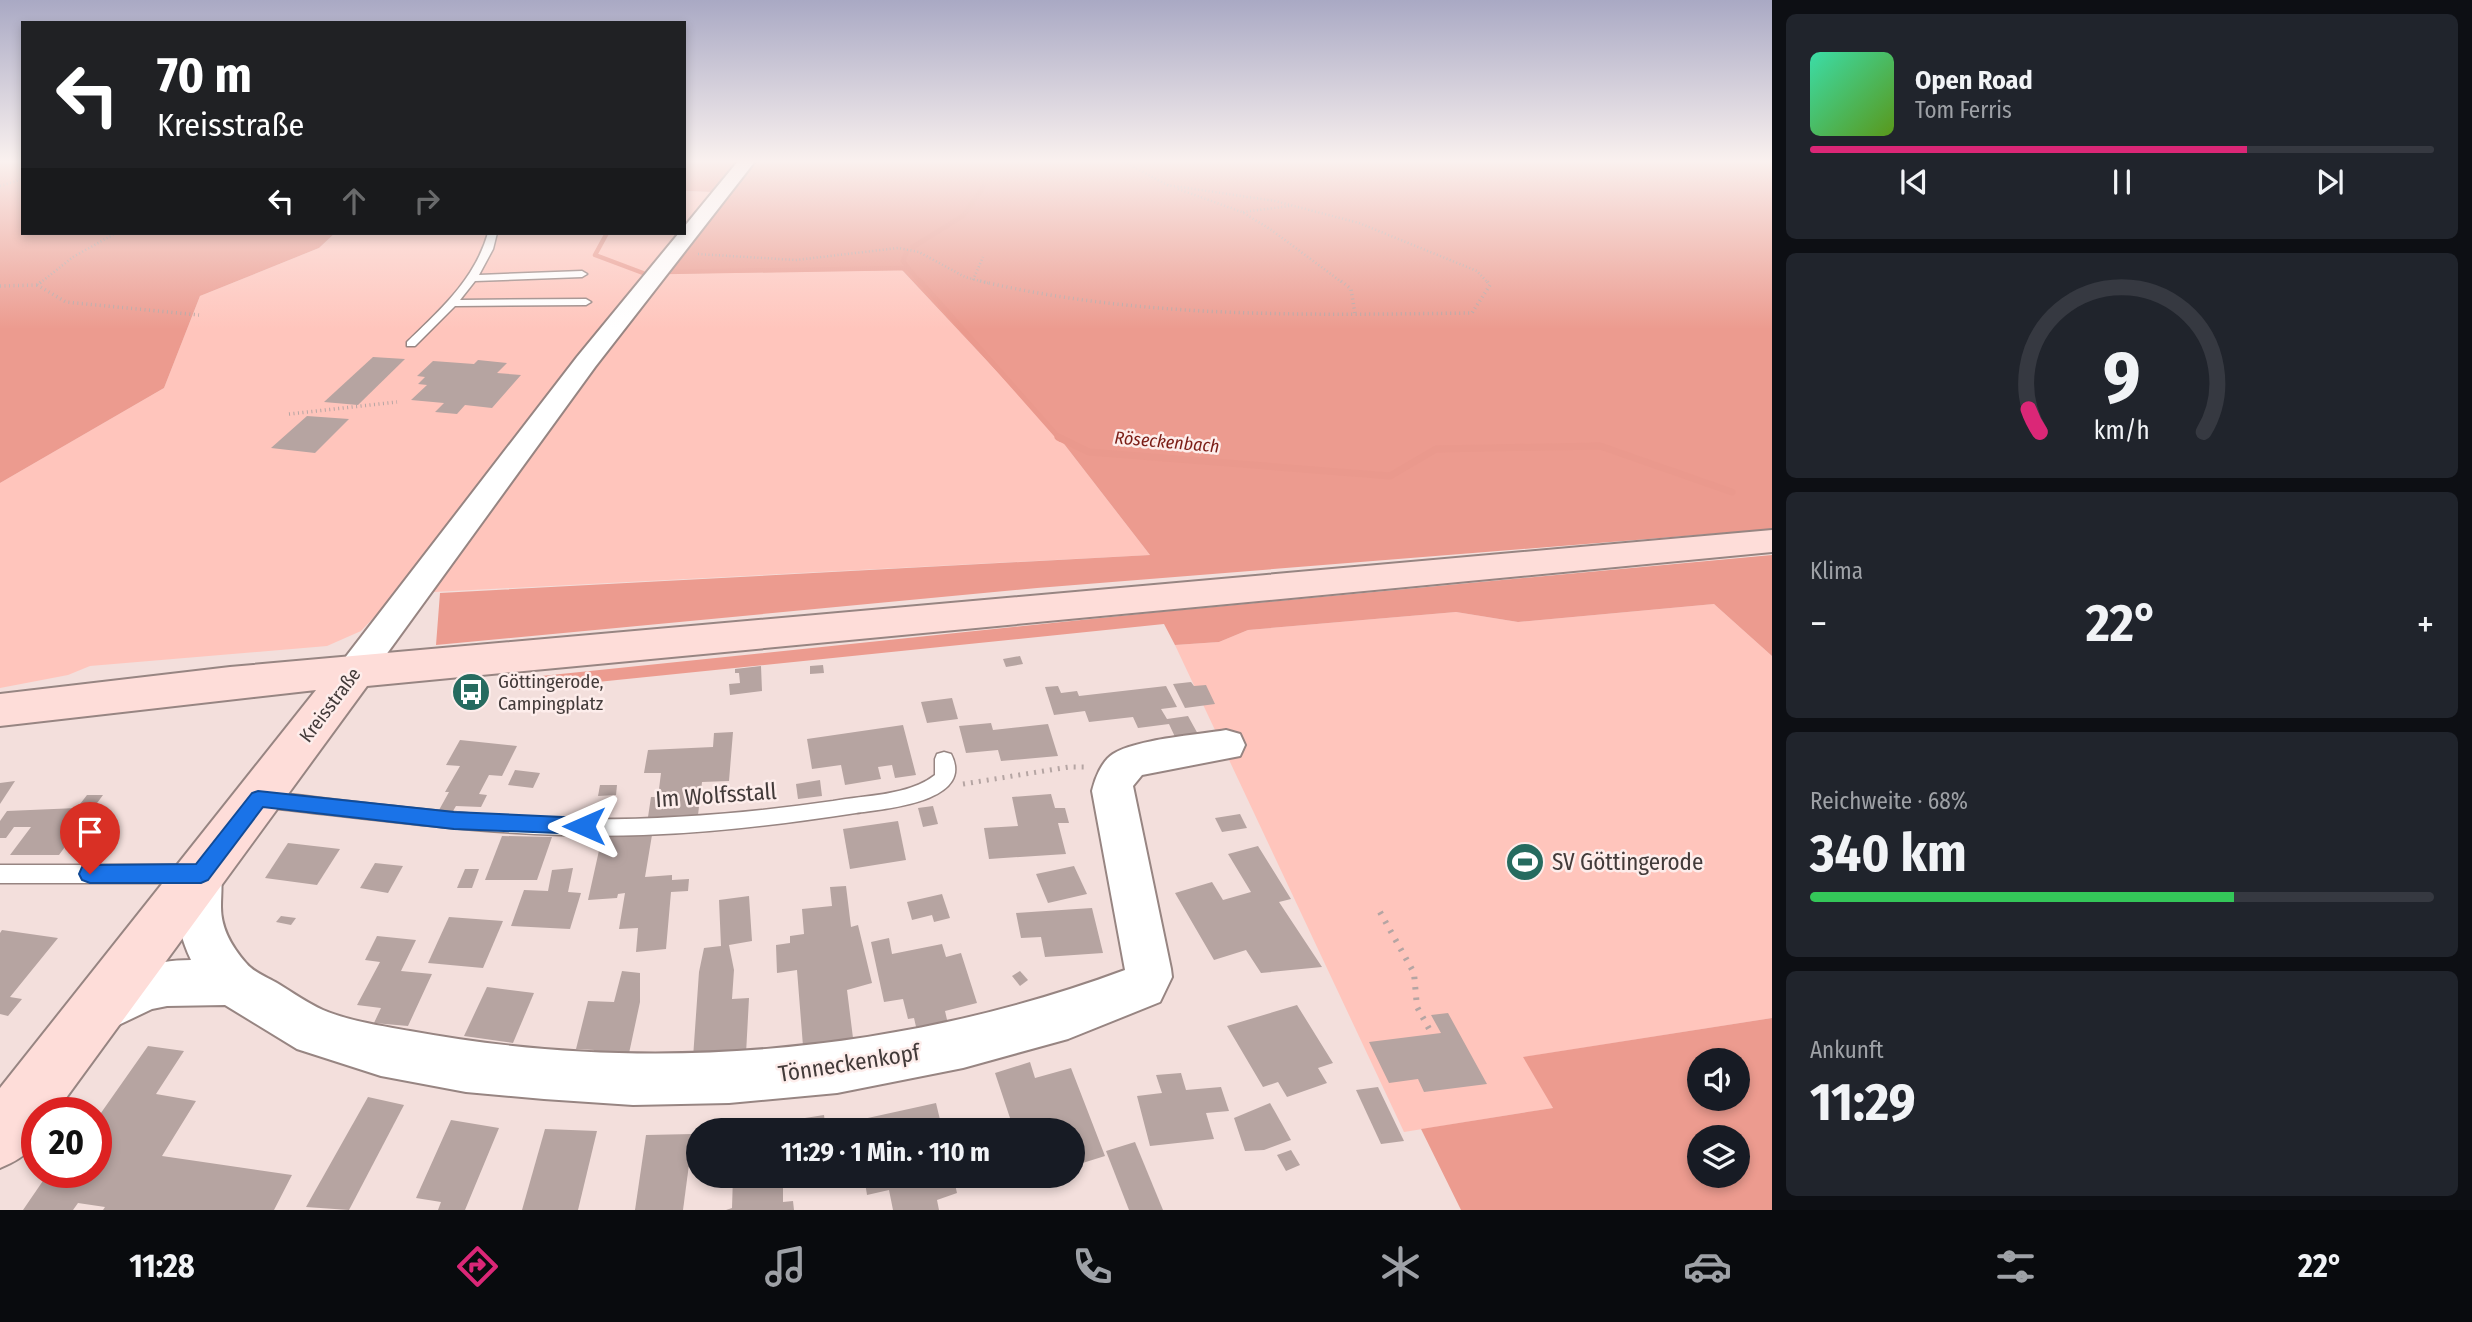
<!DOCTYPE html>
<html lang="de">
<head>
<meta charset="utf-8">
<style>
  body { margin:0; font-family:"Fira Sans Condensed",sans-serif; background:#20242c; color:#f1f3f6; height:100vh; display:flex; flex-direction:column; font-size:26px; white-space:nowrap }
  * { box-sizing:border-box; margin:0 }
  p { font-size:23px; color:#9ea1a6 }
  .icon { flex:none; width:38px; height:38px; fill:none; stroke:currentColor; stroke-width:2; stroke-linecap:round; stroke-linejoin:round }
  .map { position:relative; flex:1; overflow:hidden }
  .panel { display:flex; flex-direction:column; gap:14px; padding:14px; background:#0d0f14; width:700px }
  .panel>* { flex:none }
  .hud { position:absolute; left:21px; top:21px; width:665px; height:214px; border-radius:0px; box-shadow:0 4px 10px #0003; background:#202124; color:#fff; overflow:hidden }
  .controls { position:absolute; left:1687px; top:1048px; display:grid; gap:14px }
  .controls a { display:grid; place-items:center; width:63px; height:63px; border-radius:50%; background:#171b24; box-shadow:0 4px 10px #0003; font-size:35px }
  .speed { position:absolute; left:21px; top:1097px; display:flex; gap:14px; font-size:35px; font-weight:700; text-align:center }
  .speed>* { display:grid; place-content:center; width:91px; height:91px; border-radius:50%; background:#171b24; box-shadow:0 4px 10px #0003; line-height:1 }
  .speed .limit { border:10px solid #d22; background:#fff; color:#111 }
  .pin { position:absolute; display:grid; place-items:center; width:60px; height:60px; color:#fff; margin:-72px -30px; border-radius:50% 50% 50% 0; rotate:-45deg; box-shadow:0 0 7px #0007 }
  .pin .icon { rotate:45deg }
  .me { position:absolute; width:77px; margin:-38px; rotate:270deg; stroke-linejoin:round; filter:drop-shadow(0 0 5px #0008) }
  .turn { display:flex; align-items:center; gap:24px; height:147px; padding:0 21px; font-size:32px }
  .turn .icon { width:91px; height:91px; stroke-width:2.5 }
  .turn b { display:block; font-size:49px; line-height:60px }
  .lanes { display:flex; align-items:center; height:66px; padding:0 21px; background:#0003; justify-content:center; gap:35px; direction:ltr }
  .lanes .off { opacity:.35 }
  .big { font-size:52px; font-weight:700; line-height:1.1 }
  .panel .widget { flex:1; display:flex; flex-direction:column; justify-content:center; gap:10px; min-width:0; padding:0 24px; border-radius:10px; background:#20242c }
  .panel .dial { align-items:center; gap:0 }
  .dial svg { height:182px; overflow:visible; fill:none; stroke:#363941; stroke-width:7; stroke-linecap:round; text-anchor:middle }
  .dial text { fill:#f1f3f6; stroke:none }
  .song { display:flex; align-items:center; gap:21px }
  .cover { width:84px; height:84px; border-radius:10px; background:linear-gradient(135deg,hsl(160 70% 55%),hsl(90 70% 35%)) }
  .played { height:7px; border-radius:4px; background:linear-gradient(90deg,#db2777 70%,#363941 70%) }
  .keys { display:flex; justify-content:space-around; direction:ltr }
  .heat { display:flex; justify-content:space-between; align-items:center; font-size:38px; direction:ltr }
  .charge { height:10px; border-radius:5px; background:linear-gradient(90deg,#34c759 68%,#363941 0) }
  .trip { position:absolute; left:686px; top:1118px; width:399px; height:70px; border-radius:35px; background:#171b24; box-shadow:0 4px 10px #0003; font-weight:700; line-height:70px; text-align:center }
  .menu { display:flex; height:112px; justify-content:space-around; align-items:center; background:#090b0e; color:#9ea1a6 }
  .menu .icon { width:49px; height:49px }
  .menu .selected { color:#db2777 }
  .menu b { font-size:32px; color:#f1f3f6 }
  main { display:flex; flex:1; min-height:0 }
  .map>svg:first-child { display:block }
  .green { fill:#ffc5bc }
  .forest { fill:#ec9b8f; fill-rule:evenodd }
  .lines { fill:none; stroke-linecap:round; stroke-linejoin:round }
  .stream-far2 { stroke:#ea998d; stroke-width:4.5 }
  .stream-far1 { stroke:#ea998d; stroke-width:5 }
  .stream { stroke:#ea998d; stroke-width:7 }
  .building { fill:#b6a4a1 }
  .lane-casing { stroke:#978582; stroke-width:3 }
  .street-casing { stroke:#978582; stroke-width:4 }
  .secondary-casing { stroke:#978582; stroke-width:4 }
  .path-far3 { stroke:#b5a5a3; stroke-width:2.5; stroke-dasharray:1 2.5; stroke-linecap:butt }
  .path-far2 { stroke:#b5a5a3; stroke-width:3.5; stroke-dasharray:1 3.5; stroke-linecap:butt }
  .path-far1 { stroke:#b5a5a3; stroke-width:5; stroke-dasharray:2 6; stroke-linecap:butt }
  .path { stroke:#b5a5a3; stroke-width:6; stroke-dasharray:2.5 8; stroke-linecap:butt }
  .lane { fill:#fff; fill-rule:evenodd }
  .street { fill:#fff; fill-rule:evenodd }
  .secondary { fill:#feddd9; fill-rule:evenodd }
  .route { fill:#1a73e8; stroke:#114b97; stroke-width:2 }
  .labels { text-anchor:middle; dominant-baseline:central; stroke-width:5; stroke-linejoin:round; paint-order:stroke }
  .far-water-label { font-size:18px; font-style:italic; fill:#7b1d16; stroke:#fdedeb }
  .poi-label { font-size:19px; fill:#423a39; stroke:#fdedeb; text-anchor:start }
  .street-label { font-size:19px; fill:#423a39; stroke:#fdedeb }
  .near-street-label { font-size:23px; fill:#423a39; stroke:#fdedeb }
  .near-poi-label { font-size:23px; fill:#423a39; stroke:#fdedeb; text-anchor:start }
</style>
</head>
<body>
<main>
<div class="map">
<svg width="1772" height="1210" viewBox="0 0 1772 1210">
  <rect width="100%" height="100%" fill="#f3dfdc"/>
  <g class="green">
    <polygon points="684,191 713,192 684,231"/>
    <polygon points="335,233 683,233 653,274 902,270 1061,440 1150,555 396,594 361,631 327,646 90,666 68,675 0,688 0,483 164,388 200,296 319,248"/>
    <polygon points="1714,604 1772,656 1772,1018 1524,1057 1553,1108 1404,1132 1175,645 1219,642 1248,630 1456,612 1518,622"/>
  </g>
  <g class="forest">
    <polygon points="0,160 23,160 23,233 335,233 319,248 200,296 164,388 0,483"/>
    <polygon points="684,160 1772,160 1772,529 1037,588 436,645 440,593 1150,555 1061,440 902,270 652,274 713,192 684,191"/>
    <polygon points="1772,555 1772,656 1714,604 1518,622 1456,612 1248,630 1219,642 1175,645 1164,624 519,690 522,678 1159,612"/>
    <path d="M 1772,1018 L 1772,1210 L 1461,1210 L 1421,1129 L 1553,1108 L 1523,1057 ZM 1738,1060 L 1738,1099 L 1699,1099 L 1699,1060 ZM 1699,1138 L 1738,1138 L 1738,1176 L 1699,1176 Z"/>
  </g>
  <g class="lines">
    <g class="stream-far2">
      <polyline points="607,233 595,255 643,273"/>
      <polyline points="913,247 964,215 984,186"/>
      <polyline points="907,251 903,261 908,268"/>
      <polyline points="664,272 908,268 921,283"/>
    </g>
    <polyline class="stream-far1" points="920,281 1060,439"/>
    <polyline class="stream" points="1058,437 1089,452 1390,476 1436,449 1600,446 1732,492"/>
  </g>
  <g class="building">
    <polygon points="373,357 405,359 358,405 324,402"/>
    <polygon points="478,360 507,363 497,373 521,375 492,408 465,405 457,414 435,412 444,403 411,400 427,385 418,384 425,377 417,376 433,361 474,364"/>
    <polygon points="307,416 349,419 315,453 271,448"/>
    <polygon points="1020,656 1023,664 1006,667 1003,659"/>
    <polygon points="823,665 824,673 810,674 810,666"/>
    <polygon points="761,666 762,691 730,695 729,684 740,683 739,673 735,673 735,669"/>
    <polygon points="1191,682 1194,686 1206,685 1215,704 1185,708 1173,684"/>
    <polygon points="1058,686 1061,693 1077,691 1079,696 1166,686 1177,707 1161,709 1167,719 1188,716 1199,736 1176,739 1169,724 1138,728 1133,717 1089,722 1085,711 1054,715 1045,687"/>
    <polygon points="952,698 958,719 927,723 921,702"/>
    <polygon points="991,723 993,730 1048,724 1058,756 1001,761 998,750 966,753 959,726"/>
    <polygon points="903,725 916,775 895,778 892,765 878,767 881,779 845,785 841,765 812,769 807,739"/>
    <polygon points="733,732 729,781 702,782 698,815 648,817 651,797 658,797 661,773 644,773 648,750 713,747 714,733"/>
    <polygon points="460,740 517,746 502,776 489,775 479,794 487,795 481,807 456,806 453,811 439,810 449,792 445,792 460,766 446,765"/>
    <polygon points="515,770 540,773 533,788 508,785"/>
    <polygon points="820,780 822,796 798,799 796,784"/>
    <polygon points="15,781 0,804 0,783"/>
    <polygon points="600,785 617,785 616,795 598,796"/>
    <polygon points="1051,794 1055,808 1065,808 1069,823 1058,823 1066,854 989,859 984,828 1018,826 1012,797"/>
    <polygon points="87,795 103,795 59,855 10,855 31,827 14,827 6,838 0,838 0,821 7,811 77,808"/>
    <polygon points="933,806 938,824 923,827 918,808"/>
    <polygon points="1240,814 1247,828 1222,832 1215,818"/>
    <polygon points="898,821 906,860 850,869 843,829"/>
    <polygon points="652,835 645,877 672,875 672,880 689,879 688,891 671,892 666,949 636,952 638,928 619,929 625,893 618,894 617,898 588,900 602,837"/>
    <polygon points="502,836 552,837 537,880 485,880"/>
    <polygon points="288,843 340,849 317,885 265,878"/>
    <polygon points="1258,846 1291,899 1279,902 1322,967 1261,973 1246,950 1214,960 1175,893 1212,882 1223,900 1251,892 1228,854"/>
    <polygon points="375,863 403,866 388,893 360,888"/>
    <polygon points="1074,866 1087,894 1048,903 1036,874"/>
    <polygon points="573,868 568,892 581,893 570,929 511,926 524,890 548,891 552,870"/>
    <polygon points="465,869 479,869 472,888 457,888"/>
    <polygon points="846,886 851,927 858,925 872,983 847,990 853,1038 803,1046 797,970 777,973 776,945 790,943 790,936 804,934 802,909 832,906 830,887"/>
    <polygon points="942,894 950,918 934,922 932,915 912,920 907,902"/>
    <polygon points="749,896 752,941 729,945 734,970 732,999 749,998 746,1054 693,1058 699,972 704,948 721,946 719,900"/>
    <polygon points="1092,908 1103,953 1045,957 1041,937 1021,938 1016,913"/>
    <polygon points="281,916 296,918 291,925 276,922"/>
    <polygon points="449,917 503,921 483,968 428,963"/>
    <polygon points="2,930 58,938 10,997 22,999 8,1016 0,1014 0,933"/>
    <polygon points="377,936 416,940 401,971 432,974 408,1026 374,1023 381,1008 357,1005 380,962 365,960"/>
    <polygon points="889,938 892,954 942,944 946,957 961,953 977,1003 945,1011 948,1024 917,1031 914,1018 908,1019 903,999 884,1002 871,942"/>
    <polygon points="622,971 640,973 640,1002 628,1058 592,1057 594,1050 576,1049 588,1001 614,1002"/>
    <polygon points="1020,971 1028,980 1020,986 1012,976"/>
    <polygon points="487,987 534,993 513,1043 464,1036"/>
    <polygon points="1297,1005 1333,1063 1318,1068 1327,1083 1287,1097 1278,1082 1263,1087 1227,1026"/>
    <polygon points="1448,1013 1487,1084 1424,1092 1418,1079 1389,1083 1369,1042 1441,1033 1431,1015"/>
    <polygon points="148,1046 184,1051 156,1094 196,1101 162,1156 292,1175 274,1210 103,1210 105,1207 78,1203 73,1210 23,1210 49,1172 96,1172 96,1120"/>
    <polygon points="1030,1062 1035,1078 1071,1068 1105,1156 1073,1166 1073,1130 1014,1130 995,1073"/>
    <polygon points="1181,1073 1186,1090 1221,1087 1229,1111 1206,1113 1214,1139 1150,1146 1137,1096 1162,1093 1156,1075"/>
    <polygon points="1378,1087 1404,1141 1381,1144 1356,1090"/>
    <polygon points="368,1097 404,1105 349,1210 306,1207"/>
    <polygon points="936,1103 942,1128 970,1121 972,1130 856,1130 854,1121"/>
    <polygon points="1270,1103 1291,1140 1264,1150 1245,1151 1234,1118"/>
    <polygon points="824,1115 826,1130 806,1130 805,1118"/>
    <polygon points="451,1120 499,1128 465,1210 438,1210 441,1202 416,1198"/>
    <polygon points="545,1129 597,1131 578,1210 522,1210"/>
    <polygon points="693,1134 683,1210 635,1210 646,1135"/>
    <polygon points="1135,1142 1163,1210 1129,1210 1106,1151"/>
    <polygon points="1291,1150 1300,1165 1286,1171 1277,1155"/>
    <polygon points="733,1176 783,1176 783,1202 793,1201 794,1210 726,1210 732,1208"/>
    <polygon points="864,1176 953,1176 957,1193 937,1200 939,1210 893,1210 889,1190 867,1195"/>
  </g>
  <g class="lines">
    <defs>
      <g id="lane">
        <path d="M 488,233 L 497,233 L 493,249 L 479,275 L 582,271 L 587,274 L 582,277 L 475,281 L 460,300 L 586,299 L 591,302 L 586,305 L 455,306 L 415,346 L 407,346 L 407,342 C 441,309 475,279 488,233 Z"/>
        <path d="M 944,752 L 951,754 C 976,802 884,809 856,813 C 759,828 660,839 561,835 C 461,832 361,818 261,807 L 254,805 L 251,799 L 254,793 L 261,791 C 361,802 462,816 563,819 C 653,821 744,814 833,801 C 866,795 908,796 935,775 L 935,759 L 937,754 Z"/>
        <polygon points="0,865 191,865 198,868 201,874 198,880 191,883 0,883"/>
      </g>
      <g id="street">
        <polygon points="739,160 756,160 595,367 367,681 354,685 341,681 336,672 341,663 577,357 679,233 684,233 684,227"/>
        <path d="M 1226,730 L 1240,734 L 1245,745 L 1240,756 L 1142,775 L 1133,786 L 1171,969 L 1172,977 L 1160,1002 L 1068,1039 L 963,1068 L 837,1093 L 729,1103 L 633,1105 L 544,1099 L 466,1092 L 381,1076 L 297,1049 L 225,1005 L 167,1006 L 152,1009 L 108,1030 L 91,1023 L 84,1006 L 91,989 C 127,972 150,960 191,960 C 176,928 170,893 186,860 L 201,855 L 216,860 C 224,877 221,889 221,907 C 221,929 232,947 246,963 C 253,972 267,977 277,983 C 292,992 307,1003 323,1010 C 349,1021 382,1026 410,1031 C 648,1075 898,1054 1125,970 L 1092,791 C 1095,778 1102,761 1113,754 C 1136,739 1198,735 1226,730 Z"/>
      </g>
      <path id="secondary" d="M 1772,530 L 1772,552 L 367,686 L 55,1113 L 37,1113 C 37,1146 31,1155 0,1168 L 0,1088 L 316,690 L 0,726 L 0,694 L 230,667 Z"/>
    </defs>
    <use href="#lane" class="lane-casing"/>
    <use href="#street" class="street-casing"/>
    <use href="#secondary" class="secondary-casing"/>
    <g class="path-far3">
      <polyline points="1121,160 1169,186"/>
      <polyline points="1167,185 1275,201 1359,223 1477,271 1488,283"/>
      <polyline points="0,186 23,179"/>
      <polyline points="1178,189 1242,212 1270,229 1343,283"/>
      <polyline points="1243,212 1290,206"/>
      <polyline points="698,254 796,260 898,248 919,252 965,277 988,283"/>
      <polyline points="973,280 983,257"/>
      <polyline points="40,283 73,257 116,233"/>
    </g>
    <g class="path-far2">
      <path d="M 980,281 C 1141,319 1308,315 1472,313 L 1490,285 L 1487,281"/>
      <polyline points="1341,281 1351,289 1355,314"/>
      <polyline points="37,285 66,302 199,315"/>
      <polyline points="0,286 37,285 42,281"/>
      <polyline points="289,414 397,402"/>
    </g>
    <polyline class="path-far1" points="963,784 1069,767 1086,767"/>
    <polyline class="path" points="1380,912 1414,973 1417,1007 1432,1034"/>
    <use href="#lane" class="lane"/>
    <use href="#street" class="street"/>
    <use href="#secondary" class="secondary"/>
  </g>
  <linearGradient id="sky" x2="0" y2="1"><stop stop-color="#a9a9c4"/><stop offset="0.49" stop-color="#faf1ef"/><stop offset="1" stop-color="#faf1ef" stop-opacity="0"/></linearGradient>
  <rect width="1772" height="329" fill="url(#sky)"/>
  <polygon class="route" points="258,791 454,812 584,818 591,820 594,826 591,832 584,834 454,829 263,807 208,880 201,883 90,883 82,880 79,874 82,867 90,865 196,864 252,793"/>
  <defs>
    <symbol id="bus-disc" viewBox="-11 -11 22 22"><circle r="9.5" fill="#266b5f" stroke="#fdedeb"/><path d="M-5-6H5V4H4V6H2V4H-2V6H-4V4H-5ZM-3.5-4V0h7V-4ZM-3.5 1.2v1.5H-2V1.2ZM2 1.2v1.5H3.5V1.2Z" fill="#fff"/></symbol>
    <symbol id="stadium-disc" viewBox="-11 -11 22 22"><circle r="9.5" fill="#266b5f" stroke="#fdedeb"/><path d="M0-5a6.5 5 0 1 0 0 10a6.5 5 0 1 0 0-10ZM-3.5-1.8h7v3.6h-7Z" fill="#fff"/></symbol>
  </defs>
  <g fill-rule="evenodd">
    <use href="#bus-disc" x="449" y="670" width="44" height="44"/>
    <use href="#stadium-disc" x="1503" y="840" width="44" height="44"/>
  </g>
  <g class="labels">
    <g class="far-water-label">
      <text transform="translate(1167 442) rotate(5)">Röseckenbach</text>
    </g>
    <g class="poi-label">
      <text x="498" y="681">Göttingerode,<tspan x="498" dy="22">Campingplatz</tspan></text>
    </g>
    <g class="street-label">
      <text transform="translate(330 705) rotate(-53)">Kreisstraße</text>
    </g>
    <g class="near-street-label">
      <text transform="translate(716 795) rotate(-4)">Im Wolfsstall</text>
      <text transform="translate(849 1063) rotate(-9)">Tönneckenkopf</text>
    </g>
    <g class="near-poi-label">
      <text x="1552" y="862">SV Göttingerode</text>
    </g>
  </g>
</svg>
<div class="controls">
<a><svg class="icon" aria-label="sound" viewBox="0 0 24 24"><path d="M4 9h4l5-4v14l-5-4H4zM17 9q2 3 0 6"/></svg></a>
<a><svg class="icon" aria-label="layers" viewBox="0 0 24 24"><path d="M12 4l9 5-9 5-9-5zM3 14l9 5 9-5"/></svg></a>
</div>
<div class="speed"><div class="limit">20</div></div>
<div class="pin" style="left:90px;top:874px;background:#d93025"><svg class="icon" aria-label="arrive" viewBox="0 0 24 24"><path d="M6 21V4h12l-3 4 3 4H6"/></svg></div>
<svg class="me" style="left:584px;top:826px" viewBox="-20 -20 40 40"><path d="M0-17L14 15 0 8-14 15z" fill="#1a73e8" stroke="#fff" stroke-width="4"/></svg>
<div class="trip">11:29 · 1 Min. · 110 m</div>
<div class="hud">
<div class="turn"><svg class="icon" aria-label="left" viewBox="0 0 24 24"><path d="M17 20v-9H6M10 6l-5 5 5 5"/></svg><div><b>70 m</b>Kreisstraße</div></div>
<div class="lanes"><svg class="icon" aria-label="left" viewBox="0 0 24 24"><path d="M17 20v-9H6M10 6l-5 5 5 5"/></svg><svg class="icon off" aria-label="ahead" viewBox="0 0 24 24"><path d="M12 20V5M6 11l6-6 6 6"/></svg><svg class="icon off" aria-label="right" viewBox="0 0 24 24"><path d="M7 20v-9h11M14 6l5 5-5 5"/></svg></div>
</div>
</div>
<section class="panel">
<div class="widget">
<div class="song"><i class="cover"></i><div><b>Open Road</b><p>Tom Ferris</p></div></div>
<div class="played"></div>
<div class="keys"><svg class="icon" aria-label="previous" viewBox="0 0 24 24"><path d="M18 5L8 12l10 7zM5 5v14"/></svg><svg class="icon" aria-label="pause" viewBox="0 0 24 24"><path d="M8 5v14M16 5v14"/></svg><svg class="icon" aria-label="next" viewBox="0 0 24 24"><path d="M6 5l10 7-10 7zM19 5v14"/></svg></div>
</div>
<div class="widget dial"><svg viewBox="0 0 100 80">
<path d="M14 69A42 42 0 1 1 86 69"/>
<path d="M14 69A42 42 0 0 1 9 59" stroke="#db2777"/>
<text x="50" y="56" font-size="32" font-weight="700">9</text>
<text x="50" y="72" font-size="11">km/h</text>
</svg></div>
<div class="widget"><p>Klima</p>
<div class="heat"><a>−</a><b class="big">22°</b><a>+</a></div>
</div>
<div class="widget"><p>Reichweite · 68%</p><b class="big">340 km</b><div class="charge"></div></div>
<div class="widget"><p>Ankunft</p><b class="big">11:29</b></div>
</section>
</main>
<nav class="menu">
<b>11:28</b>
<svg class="icon selected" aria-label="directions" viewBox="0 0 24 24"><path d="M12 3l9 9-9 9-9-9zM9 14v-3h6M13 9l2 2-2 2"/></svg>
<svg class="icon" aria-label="music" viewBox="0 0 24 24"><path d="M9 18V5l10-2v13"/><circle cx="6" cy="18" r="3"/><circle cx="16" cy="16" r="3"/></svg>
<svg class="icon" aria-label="phone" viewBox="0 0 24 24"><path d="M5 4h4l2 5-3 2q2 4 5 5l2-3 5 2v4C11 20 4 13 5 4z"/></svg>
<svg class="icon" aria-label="climate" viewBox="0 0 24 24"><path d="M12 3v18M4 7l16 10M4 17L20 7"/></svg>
<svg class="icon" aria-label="car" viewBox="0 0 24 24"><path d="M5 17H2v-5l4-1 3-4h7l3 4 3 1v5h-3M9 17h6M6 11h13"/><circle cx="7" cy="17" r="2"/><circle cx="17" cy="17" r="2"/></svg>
<svg class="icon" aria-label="filters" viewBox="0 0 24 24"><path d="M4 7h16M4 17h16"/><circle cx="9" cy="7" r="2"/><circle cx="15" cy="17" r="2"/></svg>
<b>22°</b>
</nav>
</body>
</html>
